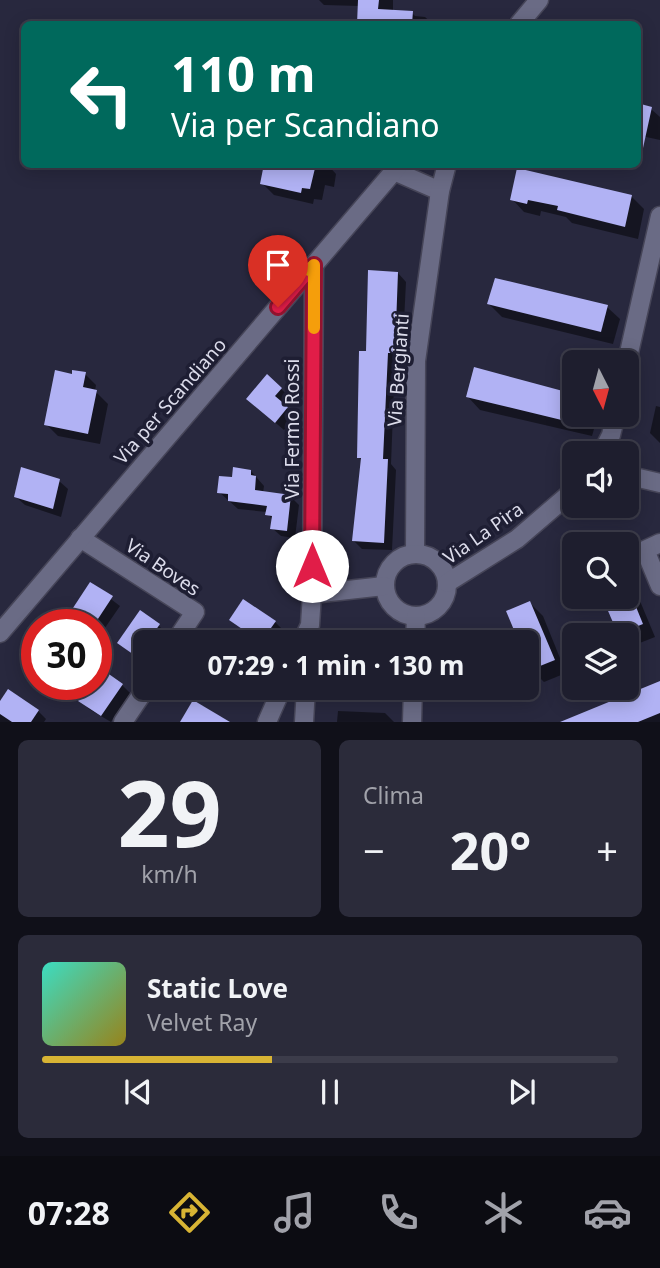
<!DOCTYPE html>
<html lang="it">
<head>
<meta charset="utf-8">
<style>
  body { margin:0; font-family:"Noto Sans",sans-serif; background:#2b2b3a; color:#f1f3f6; height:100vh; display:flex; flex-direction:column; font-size:26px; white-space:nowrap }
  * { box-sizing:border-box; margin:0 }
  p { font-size:23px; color:#a1a2aa }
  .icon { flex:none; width:38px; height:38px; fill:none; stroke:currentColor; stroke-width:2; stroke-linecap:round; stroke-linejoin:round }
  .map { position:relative; height:722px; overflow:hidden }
  .side { display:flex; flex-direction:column; gap:18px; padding:18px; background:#101019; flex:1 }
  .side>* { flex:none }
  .top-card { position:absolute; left:21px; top:21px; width:620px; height:147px; border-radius:10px; box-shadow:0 4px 18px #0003,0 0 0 2px #3c3c4a; background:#00695c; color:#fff; overflow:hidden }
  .needle { width:46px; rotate:174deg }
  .tools { position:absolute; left:562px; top:350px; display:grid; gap:14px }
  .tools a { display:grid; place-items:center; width:77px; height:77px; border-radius:10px; background:#1e1e2e; box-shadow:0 4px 18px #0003,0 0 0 2px #3c3c4a; font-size:35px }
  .speed { position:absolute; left:21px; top:609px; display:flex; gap:14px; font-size:35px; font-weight:700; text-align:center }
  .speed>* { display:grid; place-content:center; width:91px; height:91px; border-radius:50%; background:#1e1e2e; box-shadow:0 4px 18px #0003,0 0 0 2px #3c3c4a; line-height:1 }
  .speed .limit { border:10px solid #d22; background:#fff; color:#111 }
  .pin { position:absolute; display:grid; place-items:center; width:60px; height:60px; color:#fff; margin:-72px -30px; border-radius:50% 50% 50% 0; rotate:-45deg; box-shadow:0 0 7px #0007 }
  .pin .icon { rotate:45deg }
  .me { position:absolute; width:77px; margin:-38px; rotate:0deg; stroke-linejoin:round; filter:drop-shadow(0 0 5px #0008) }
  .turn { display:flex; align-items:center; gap:24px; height:147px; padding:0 35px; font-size:32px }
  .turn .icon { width:91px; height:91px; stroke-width:2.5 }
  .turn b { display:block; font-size:49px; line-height:60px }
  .big { font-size:52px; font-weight:700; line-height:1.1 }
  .side .widget { flex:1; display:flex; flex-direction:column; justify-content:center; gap:10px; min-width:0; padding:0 24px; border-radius:10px; background:#2b2b3a }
  .side .dial { align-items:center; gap:0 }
  .dial b { font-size:91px; line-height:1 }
  .song { display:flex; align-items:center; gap:21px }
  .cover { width:84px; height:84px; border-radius:10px; background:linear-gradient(135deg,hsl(170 70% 55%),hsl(50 70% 35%)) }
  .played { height:7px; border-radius:4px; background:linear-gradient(90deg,#d8b434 40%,#3c3c4a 40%) }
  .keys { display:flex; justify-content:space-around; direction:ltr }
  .heat { display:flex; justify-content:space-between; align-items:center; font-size:38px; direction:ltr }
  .side .tiles { flex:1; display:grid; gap:18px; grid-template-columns:1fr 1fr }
  .widget:last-child { grid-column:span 2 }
  .trip { position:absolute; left:133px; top:630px; width:406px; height:70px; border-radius:10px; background:#1e1e2e; box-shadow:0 4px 18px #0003,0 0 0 2px #3c3c4a; font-weight:700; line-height:70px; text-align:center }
  .dock { display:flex; height:112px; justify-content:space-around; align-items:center; background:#0c0c12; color:#a1a2aa }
  .dock .icon { width:49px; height:49px }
  .dock .selected { color:#d8b434 }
  .dock b { font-size:32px; color:#f1f3f6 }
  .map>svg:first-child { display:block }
  .shadow { fill:#0007 }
  .building { fill:#b1b2f4 }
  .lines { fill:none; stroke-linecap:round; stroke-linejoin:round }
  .minor-casing { stroke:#464558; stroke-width:21 }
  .minor { stroke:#6a6b85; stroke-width:18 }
  .route-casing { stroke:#92132f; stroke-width:18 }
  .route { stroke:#e11d48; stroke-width:12 }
  .slow { stroke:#f59e0b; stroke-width:12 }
  .labels { text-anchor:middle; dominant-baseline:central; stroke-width:7; stroke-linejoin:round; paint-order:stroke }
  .street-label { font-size:19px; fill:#dcdceb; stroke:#1e1e33 }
</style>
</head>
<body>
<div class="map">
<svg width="660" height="722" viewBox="0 0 660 722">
  <rect width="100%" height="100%" fill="#28283e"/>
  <g class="shadow">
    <polygon points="319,0 393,0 393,11 412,13 415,16 425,17 433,24 358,24 359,6 324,5"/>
    <polygon points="637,105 651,109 660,117 660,140 637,135"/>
    <polygon points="266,164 327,164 336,174 334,187 325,185 322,200 314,199 313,204 274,195 262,183"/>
    <polygon points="632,197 644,209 638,239 572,223 566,217 541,211 540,216 524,212 512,199"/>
    <polygon points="398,273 406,282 402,361 395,361 391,464 396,470 392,550 362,549 353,540 363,461 358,457 368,353"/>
    <polygon points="489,304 607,307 620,319 613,344 502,317"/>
    <polygon points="85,374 96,385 95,391 108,404 100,444 58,436 46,424 73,376"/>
    <polygon points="281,389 290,397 283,405 295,417 284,430 257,407"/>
    <polygon points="574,396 574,415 598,415 592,436 480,410 468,397"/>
    <polygon points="656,406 660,407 660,443 650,433"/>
    <polygon points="251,471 264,486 263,493 290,496 299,505 295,538 281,536 272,528 273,521 267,512 238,509 219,492 233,479"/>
    <polygon points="59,481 68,489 61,517 25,505 16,497"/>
    <polygon points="626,573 630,577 655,637 632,646 626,641 626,635 619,633 604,597 626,597"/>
    <polygon points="91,584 120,606 96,641 96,625 65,625"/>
    <polygon points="530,603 543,616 566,673 544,682 531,669 527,657 527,642 520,642 508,612"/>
    <polygon points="231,620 275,622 283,630 275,642 260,642"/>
    <polygon points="158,625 167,634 161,642 145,642 145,663 120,643"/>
    <polygon points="660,683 660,722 563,722"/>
    <polygon points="53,684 66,684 62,690"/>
    <polygon points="122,685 130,693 111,722 89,709 81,700"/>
    <polygon points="226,688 253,688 245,701"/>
    <polygon points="346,688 400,688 399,695 352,694"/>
    <polygon points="0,704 38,711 46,719 44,722 0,722"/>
    <polygon points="338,711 385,713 394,722 337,722"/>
  </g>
  <g class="building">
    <polygon points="358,0 379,0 378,9 413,11 412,24 357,24"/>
    <polygon points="637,103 652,107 643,148 637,147"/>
    <polygon points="264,164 316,164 310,189 302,188 301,193 260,184"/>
    <polygon points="517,168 632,195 625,227 557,210 558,206 528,200 527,204 510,200"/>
    <polygon points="368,270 398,272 395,353 388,353 383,459 388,459 384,543 352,541 361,458 357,458 359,351 366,351"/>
    <polygon points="495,278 608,305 601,332 487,304"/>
    <polygon points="474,367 574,394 574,423 466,397"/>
    <polygon points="55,370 72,374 72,370 86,372 83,387 97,390 88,434 44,425"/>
    <polygon points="267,374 282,388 275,396 288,407 275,423 246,399"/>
    <polygon points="21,467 60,479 53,509 14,497"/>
    <polygon points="233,467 251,470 251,475 256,476 255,490 291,495 287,531 270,529 272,516 265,515 267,506 228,501 228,494 217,493 219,476 232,477"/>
    <polygon points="90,582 113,596 94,625 85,625 69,614"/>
    <polygon points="602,597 632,597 643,624 618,634"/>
    <polygon points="243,599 276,621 261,642 229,620"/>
    <polygon points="530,601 555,660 530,670 527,662 527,642 519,642 506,611"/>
    <polygon points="140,610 160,624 137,657 117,643"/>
    <polygon points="96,665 123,684 101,716 78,701 89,684 96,684"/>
    <polygon points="660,681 660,713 638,722 560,722"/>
    <polygon points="8,689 39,710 31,722 12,722 0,714 0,701"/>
    <polygon points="193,700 230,722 180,722"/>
  </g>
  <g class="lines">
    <defs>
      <g id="minor">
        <polyline points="519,24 539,0"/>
        <polyline points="394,171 440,191"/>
        <polyline points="626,366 660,216"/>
        <polyline points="602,453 611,435 616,415"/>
        <polyline points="626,475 660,483"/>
        <polyline points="80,538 195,612 175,642"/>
        <polyline points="660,543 645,550 660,586"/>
        <polyline points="415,553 416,361 440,191 447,164"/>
        <circle cx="416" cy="585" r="31"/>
        <polyline points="447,583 517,539 574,490"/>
        <polyline points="312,594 384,586"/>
        <polyline points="0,633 400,164"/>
        <polyline points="302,642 310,625 312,594 314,265"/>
        <polyline points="415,642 416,616"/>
        <polyline points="123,722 146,688"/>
        <polyline points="267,722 282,688"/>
        <polyline points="304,722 306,688"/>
        <polyline points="412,722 413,688"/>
      </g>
    </defs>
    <use href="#minor" class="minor-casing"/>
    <use href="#minor" class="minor"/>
  </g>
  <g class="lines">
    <defs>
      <polyline id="route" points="278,307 314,265 312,566"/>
    </defs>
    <use href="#route" class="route-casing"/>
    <use href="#route" class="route"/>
    <polyline class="slow" points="309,270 314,265 314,328"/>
  </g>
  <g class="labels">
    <g class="street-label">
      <text transform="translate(398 370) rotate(-86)">Via Bergianti</text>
      <text transform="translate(170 401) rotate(-49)">Via per Scandiano</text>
      <text transform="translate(292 429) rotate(-90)">Via Fermo Rossi</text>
      <text transform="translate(483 533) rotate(-35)">Via La Pira</text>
      <text transform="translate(163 567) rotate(34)">Via Boves</text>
    </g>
  </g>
</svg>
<div class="tools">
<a><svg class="needle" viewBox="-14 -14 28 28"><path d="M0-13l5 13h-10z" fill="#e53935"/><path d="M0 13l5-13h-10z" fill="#a1a2aa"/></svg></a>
<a><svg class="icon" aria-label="sound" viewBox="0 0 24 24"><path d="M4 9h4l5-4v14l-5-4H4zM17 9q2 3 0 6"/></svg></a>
<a><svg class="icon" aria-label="search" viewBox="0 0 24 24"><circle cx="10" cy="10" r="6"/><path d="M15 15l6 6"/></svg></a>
<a><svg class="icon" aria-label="layers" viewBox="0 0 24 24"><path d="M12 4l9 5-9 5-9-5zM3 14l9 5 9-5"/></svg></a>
</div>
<div class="speed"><div class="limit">30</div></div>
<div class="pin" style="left:278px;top:307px;background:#d93025"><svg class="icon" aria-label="arrive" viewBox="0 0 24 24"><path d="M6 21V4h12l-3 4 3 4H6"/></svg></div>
<svg class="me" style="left:312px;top:566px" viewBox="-20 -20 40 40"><circle r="19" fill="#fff"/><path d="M0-13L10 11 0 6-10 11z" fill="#e11d48"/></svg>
<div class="trip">07:29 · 1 min · 130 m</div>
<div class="top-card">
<div class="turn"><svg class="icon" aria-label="left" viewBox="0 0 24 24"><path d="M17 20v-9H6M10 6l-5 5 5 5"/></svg><div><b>110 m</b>Via per Scandiano</div></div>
</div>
</div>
<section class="side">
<div class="tiles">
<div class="widget dial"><b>29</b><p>km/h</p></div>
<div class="widget"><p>Clima</p>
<div class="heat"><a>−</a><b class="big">20°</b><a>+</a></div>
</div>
<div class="widget">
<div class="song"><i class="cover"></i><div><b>Static Love</b><p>Velvet Ray</p></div></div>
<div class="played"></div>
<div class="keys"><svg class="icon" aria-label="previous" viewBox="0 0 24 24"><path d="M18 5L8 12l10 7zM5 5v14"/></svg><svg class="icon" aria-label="pause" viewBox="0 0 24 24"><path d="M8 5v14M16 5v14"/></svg><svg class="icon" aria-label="next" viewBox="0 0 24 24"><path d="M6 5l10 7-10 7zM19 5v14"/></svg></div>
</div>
</div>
</section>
<nav class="dock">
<b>07:28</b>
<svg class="icon selected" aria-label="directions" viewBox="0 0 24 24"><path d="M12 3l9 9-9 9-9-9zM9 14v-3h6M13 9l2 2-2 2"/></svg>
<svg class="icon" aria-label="music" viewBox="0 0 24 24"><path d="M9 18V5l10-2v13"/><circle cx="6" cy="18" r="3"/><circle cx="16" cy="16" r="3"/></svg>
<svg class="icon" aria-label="phone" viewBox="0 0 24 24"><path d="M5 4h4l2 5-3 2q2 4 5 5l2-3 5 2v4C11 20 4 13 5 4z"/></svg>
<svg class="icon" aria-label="climate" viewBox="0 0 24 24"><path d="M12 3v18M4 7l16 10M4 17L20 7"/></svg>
<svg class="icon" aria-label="car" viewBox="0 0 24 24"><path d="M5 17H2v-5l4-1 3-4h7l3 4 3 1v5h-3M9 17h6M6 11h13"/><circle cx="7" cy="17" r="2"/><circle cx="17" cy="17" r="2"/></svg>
</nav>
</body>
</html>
